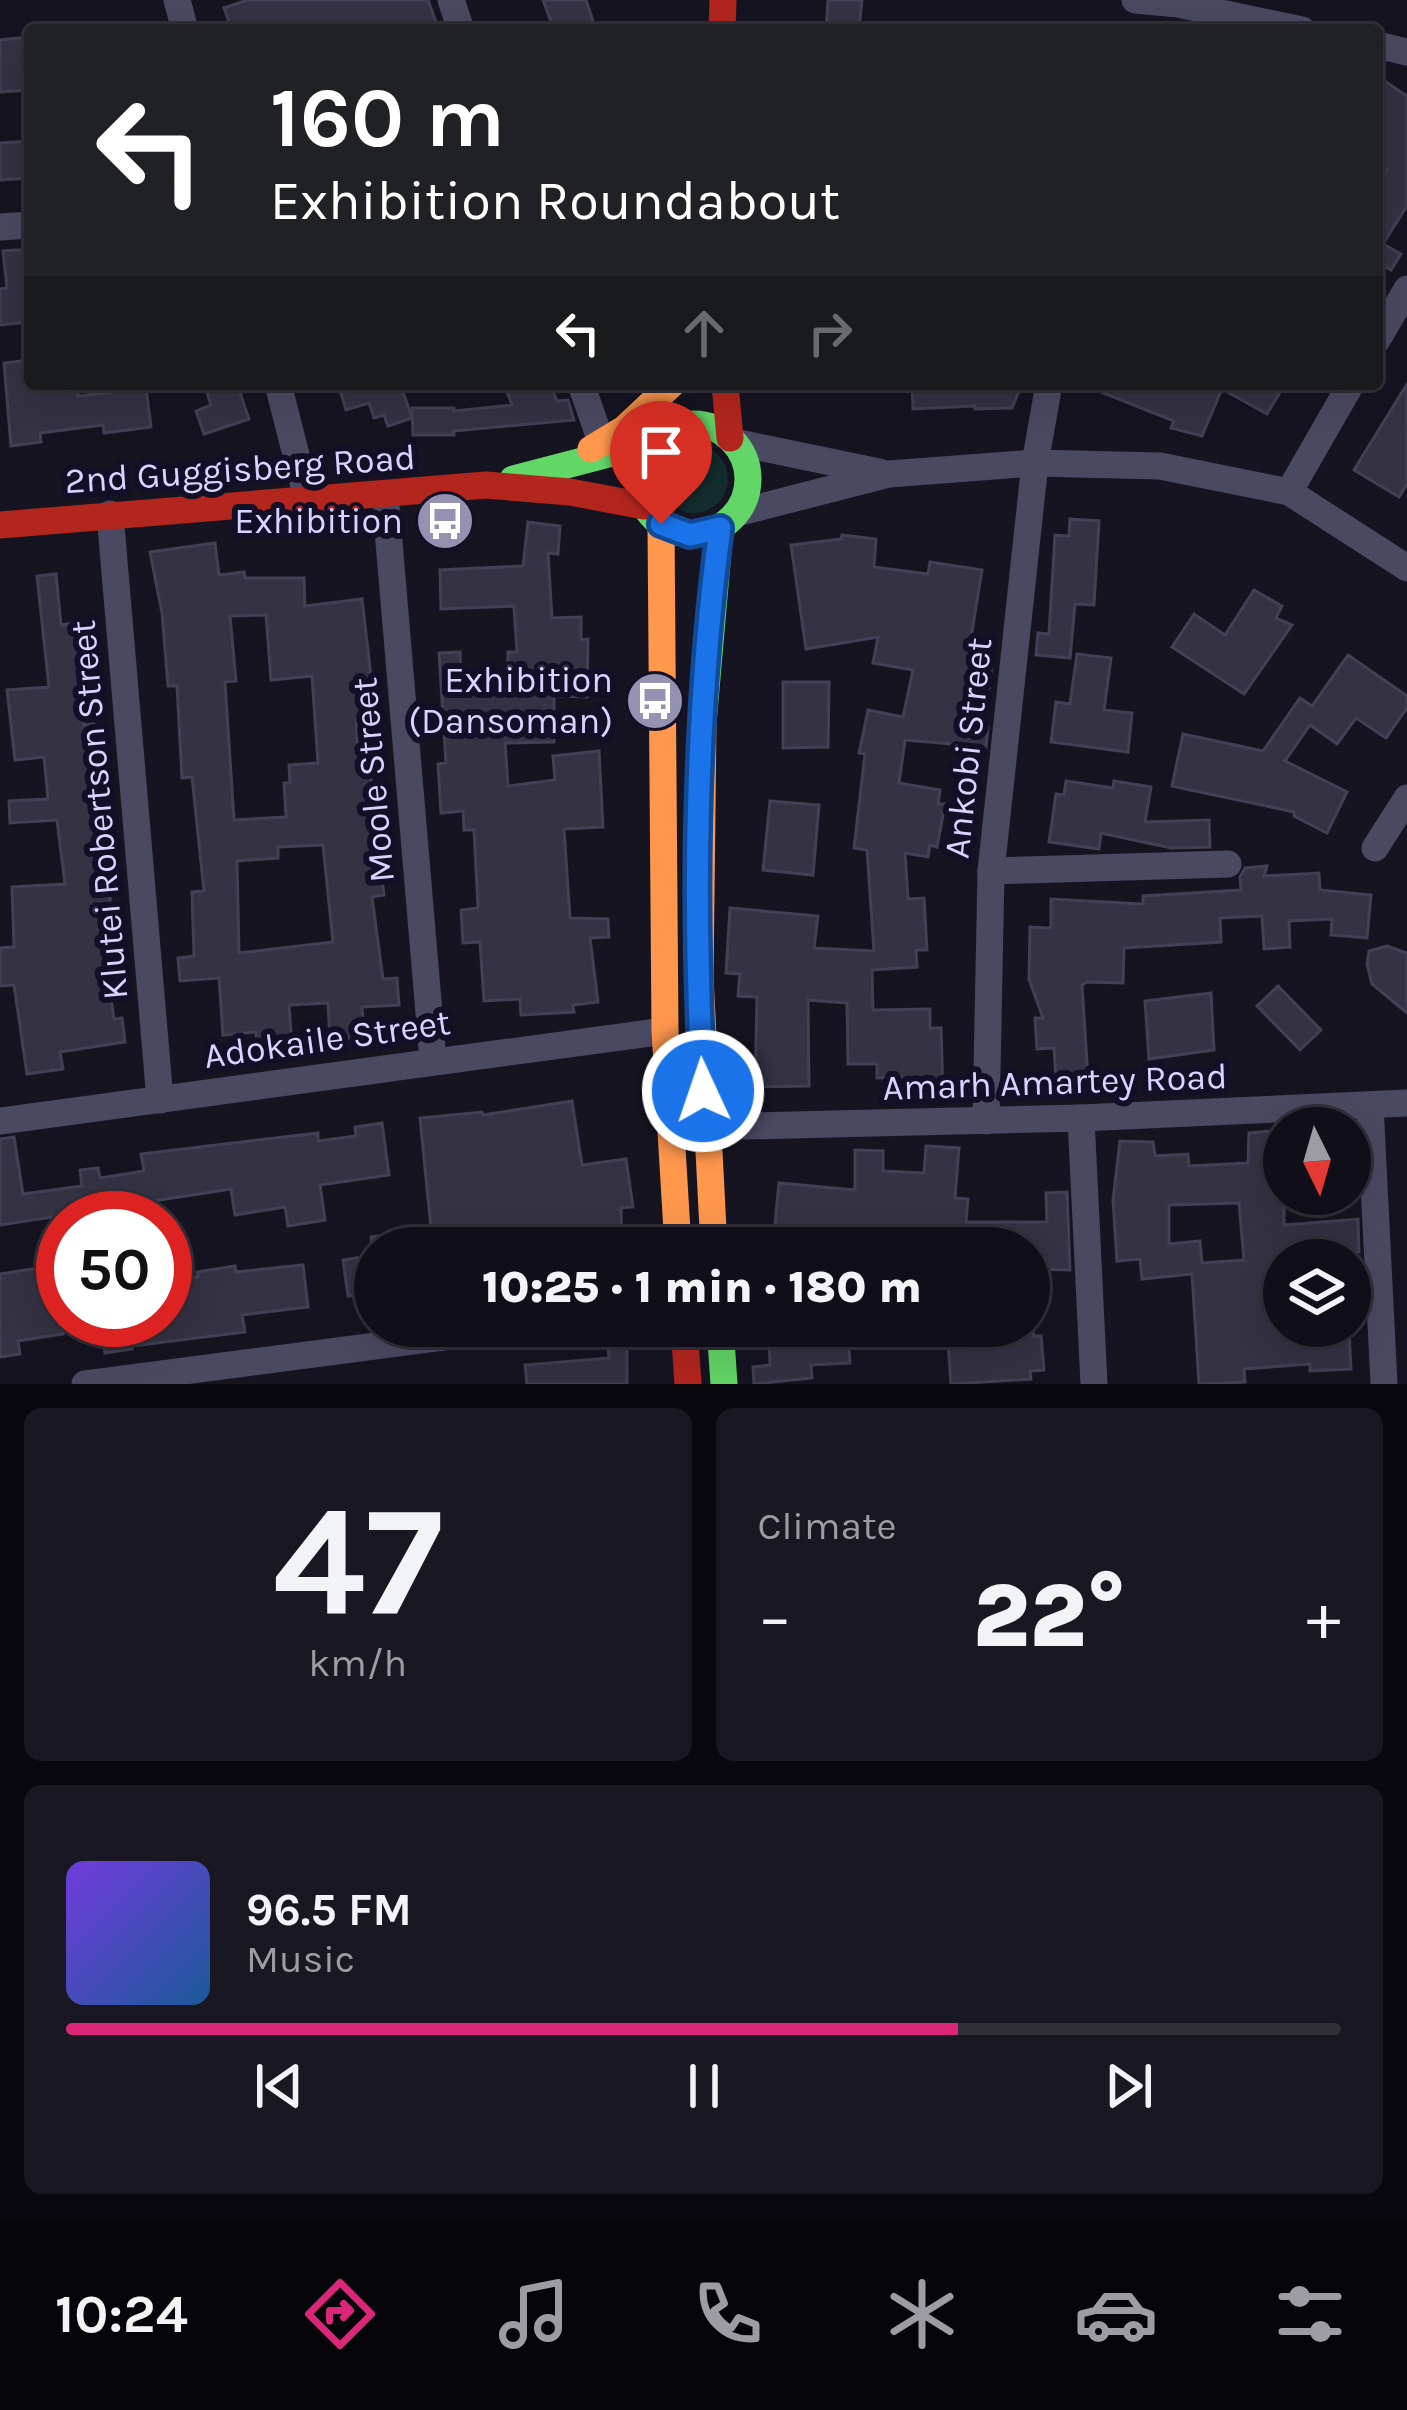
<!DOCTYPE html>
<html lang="en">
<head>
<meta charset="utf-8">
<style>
  body { margin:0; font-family:Karla,sans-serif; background:#191822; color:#f1f3f6; height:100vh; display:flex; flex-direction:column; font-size:45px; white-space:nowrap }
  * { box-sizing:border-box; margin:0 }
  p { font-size:39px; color:#9c9ca2 }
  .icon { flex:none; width:66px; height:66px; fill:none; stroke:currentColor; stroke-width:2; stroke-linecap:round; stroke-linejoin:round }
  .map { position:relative; height:1384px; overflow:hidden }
  .details { display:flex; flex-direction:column; gap:24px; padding:24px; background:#09080e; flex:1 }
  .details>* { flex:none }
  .guide { position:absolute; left:24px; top:24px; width:1359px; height:366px; border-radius:12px; box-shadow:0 12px 48px #0002,0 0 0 3px #302f38; background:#202124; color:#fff; overflow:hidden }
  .needle { width:78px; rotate:175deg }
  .buttons { position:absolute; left:1263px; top:1107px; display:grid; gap:24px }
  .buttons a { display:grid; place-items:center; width:108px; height:108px; border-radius:50%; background:#100f19; box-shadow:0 12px 48px #0002,0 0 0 3px #302f38; font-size:60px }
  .speed { position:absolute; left:36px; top:1191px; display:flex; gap:24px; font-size:60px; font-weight:700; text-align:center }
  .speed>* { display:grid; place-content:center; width:156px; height:156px; border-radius:50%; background:#100f19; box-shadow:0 12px 48px #0002,0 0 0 3px #302f38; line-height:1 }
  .speed .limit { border:18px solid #d22; background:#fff; color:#111 }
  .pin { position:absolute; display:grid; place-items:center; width:102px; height:102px; color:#fff; margin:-123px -51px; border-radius:50% 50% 50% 0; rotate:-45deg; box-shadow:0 0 12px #0007 }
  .pin .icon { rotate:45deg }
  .me { position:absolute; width:132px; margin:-66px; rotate:357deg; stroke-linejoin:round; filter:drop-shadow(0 0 9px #0008) }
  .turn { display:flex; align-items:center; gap:42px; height:252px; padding:0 48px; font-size:54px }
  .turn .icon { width:156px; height:156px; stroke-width:2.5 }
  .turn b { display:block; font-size:84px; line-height:102px }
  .lanes { display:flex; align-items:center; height:114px; padding:0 48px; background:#0003; justify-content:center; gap:60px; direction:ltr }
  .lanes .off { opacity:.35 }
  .big { font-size:90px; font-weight:800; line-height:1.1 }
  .details .card { flex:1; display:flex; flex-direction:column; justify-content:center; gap:18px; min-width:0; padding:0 42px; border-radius:18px; background:#191822 }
  .details .dial { align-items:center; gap:0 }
  .dial b { font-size:156px; line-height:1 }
  .song { display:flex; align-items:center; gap:36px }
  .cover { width:144px; height:144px; border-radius:18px; background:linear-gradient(135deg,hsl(260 70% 55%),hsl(210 70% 35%)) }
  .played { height:12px; border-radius:6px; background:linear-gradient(90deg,#db2777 70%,#302f38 70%) }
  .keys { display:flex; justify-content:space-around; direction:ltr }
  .heat { display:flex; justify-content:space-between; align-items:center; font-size:66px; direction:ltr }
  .details .tiles { flex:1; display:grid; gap:24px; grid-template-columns:1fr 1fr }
  .card:last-child { grid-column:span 2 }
  .trip { position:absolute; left:354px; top:1227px; width:696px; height:120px; border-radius:60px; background:#100f19; box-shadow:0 12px 48px #0002,0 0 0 3px #302f38; font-weight:800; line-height:120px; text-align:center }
  .dock { display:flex; height:192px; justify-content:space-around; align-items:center; background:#06060a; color:#9c9ca2 }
  .dock .icon { width:84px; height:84px }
  .dock .on { color:#db2777 }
  .dock b { font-size:54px; color:#f1f3f6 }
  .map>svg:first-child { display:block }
  .green { fill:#132c2d }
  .building { fill:#343243; stroke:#433f54; stroke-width:3; fill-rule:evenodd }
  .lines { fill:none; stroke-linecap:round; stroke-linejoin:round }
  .street { stroke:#4a4962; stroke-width:27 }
  .fast { stroke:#63d668; stroke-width:27 }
  .slow { stroke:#ff974d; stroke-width:27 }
  .jam { stroke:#b3261e; stroke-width:27 }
  .route-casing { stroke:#114b97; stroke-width:30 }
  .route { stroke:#1a73e8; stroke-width:21 }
  .labels { text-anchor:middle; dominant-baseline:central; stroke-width:12; stroke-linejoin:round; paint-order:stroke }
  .street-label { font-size:36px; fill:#d9d4ff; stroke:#130f26 }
  .poi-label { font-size:36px; fill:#d9d4ff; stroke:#130f26; text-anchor:end }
</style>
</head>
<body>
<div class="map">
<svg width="1407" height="1384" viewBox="0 0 1407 1384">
  <rect width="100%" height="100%" fill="#161421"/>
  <circle class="green" cx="694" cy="479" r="34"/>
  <g class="building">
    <polygon points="247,0 428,0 439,30 232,30 224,8"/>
    <polygon points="543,0 586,0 594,24 576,30 554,30"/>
    <polygon points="828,0 862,0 859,30 826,30"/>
    <polygon points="29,37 30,90 0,92 0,40"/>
    <polygon points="1377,76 1407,96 1407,206 1383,244 1401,254 1391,270 1377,262 1377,186 1387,170 1377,163"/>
    <polygon points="30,141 30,178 0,180 0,143"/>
    <polygon points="30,249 30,322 0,325 0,289 7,288 3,251"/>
    <polygon points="30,360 30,384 78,384 78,396 146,388 151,427 104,433 103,425 40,433 41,442 11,446 4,363"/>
    <polygon points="204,384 237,384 249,419 204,434 196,411 211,405"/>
    <polygon points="359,384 414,384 414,388 403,392 412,418 388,426 384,415 374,418 369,403 346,410 340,390"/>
    <polygon points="504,384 550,384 557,401 568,400 574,420 454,431 454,435 413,435 412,408 454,408 454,411 512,405"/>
    <polygon points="912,384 1022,384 1012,408 975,409 975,406 913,409"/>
    <polygon points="1081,384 1285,384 1267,414 1222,389 1202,436 1171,428 1174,421"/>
    <polygon points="1407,384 1407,484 1399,497 1354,470"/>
    <polygon points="1070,519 1099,521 1094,605 1075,604 1070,658 1036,655 1038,633 1049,634 1055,535 1069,536"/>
    <polygon points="528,522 560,526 558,554 548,553 552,618 581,617 581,640 588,639 587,697 554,696 554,742 505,743 508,786 555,780 553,756 599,751 603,827 564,829 570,918 608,919 609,937 590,938 598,1002 573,1005 574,1012 521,1015 520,999 484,1001 480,942 463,943 461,910 478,908 474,830 464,830 463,811 441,813 438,764 446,763 439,653 460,652 461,676 508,673 508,652 517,652 514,606 441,609 440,570 523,566"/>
    <polygon points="842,535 876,539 874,567 928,574 930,562 982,570 968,656 993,660 989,688 965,684 959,724 988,727 986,747 905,740 899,783 940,790 938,804 945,804 937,847 930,845 928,857 905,853 908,899 924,898 927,950 916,950 917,967 872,970 873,1010 930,1009 930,1028 941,1028 943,1092 926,1077 877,1078 877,1064 848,1064 847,1003 808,1000 809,1086 755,1087 757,997 738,996 740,974 726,973 730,908 818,916 814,948 874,951 867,850 854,848 865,754 859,753 868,710 903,717 913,670 873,663 878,637 806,649 791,545 841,539"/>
    <path d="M 215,543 L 219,575 L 244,572 L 245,578 L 304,578 L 305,606 L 362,599 L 373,694 L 364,695 L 366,718 L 356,719 L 360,777 L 371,777 L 376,853 L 379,853 L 384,895 L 372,897 L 383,979 L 397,978 L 399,1005 L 362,1007 L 364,1038 L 330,1040 L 328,1003 L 289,1005 L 292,1046 L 257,1049 L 256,1032 L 223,1035 L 219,978 L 180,981 L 178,958 L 194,956 L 192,892 L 204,891 L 192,777 L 182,778 L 177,686 L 168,686 L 162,613 L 150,552 ZM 266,615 L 271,680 L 312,676 L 318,763 L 289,765 L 290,783 L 284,783 L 286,817 L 234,820 L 225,682 L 236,681 L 230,616 ZM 323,845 L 333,942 L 239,953 L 237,861 L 278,858 L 278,847 Z"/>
    <polygon points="56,574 61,625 81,622 84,648 91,648 94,675 88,676 89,685 80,686 84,725 94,724 96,749 86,750 91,807 94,807 98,834 103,834 118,971 107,972 114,1019 122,1018 125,1042 60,1052 63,1069 27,1074 14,985 0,986 0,948 14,947 12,887 65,884 57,820 10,823 9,801 48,799 44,757 15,760 7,690 49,687 37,576"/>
    <polygon points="1254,590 1282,606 1276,618 1292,625 1244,694 1172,647 1194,614 1225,635"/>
    <polygon points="1077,654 1111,658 1104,710 1132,713 1128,752 1051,742 1056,702 1070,704"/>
    <polygon points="1348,655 1407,696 1407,708 1386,738 1356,718 1337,744 1310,725 1285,761 1347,792 1327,833 1294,816 1294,812 1172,786 1183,734 1263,751 1300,698 1312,706"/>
    <polygon points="783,682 829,682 828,747 783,748"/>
    <polygon points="1066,781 1113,788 1114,781 1151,787 1145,822 1209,820 1210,847 1171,848 1101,833 1099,849 1049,842 1056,794 1064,795"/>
    <polygon points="770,801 819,805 813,875 763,870"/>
    <polygon points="1267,866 1264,876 1319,873 1320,890 1371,895 1367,938 1331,935 1332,919 1289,921 1290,947 1264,949 1262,916 1220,918 1221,942 1124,948 1123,983 1087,982 1082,985 1088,1078 1056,1080 1054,1048 1037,1049 1035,1018 1043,1018 1029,979 1030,927 1051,928 1051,899 1143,904 1143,896 1241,890 1240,877 1245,868"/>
    <polygon points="1387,946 1407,953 1407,1013 1372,984 1367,964 1369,951"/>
    <polygon points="1278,986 1321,1030 1300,1050 1257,1006"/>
    <polygon points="1211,993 1214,1050 1149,1059 1145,1001"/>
    <polygon points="572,1101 582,1165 626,1159 633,1207 621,1208 622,1248 372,1248 371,1237 431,1228 420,1118 482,1112 483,1115"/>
    <polygon points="382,1123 389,1175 320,1185 325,1220 288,1226 285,1207 235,1215 231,1189 121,1206 123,1218 59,1216 0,1225 0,1139 14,1137 23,1194 82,1186 80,1170 98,1168 100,1178 144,1171 141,1154 318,1133 318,1141 356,1136 355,1127"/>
    <path d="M 1284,1130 L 1284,1225 L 1358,1219 L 1359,1252 L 1351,1253 L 1352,1260 L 1284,1260 L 1284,1326 L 1301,1326 L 1302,1333 L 1349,1331 L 1351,1369 L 1310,1371 L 1310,1364 L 1244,1369 L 1245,1382 L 1199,1384 L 1192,1274 L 1142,1279 L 1140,1259 L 1117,1261 L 1113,1200 L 1120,1141 L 1153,1142 L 1155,1156 L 1188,1154 L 1189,1166 L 1248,1163 L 1249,1133 ZM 1239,1203 L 1244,1260 L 1202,1263 L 1200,1241 L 1169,1244 L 1169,1205 Z"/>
    <polygon points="926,1146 959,1148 955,1198 968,1199 966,1222 1047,1222 1046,1193 1067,1192 1070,1270 1029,1269 1029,1248 854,1248 854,1241 774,1234 779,1183 855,1190 855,1150 883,1151 883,1171 924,1173"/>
    <polygon points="375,1255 375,1303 356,1306 355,1295 348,1296 343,1260"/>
    <polygon points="63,1264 63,1334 18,1341 20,1354 0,1357 0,1274"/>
    <polygon points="303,1265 308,1307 242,1315 245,1332 132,1346 132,1349 105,1353 100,1320 165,1320 165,1282 198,1277 197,1272 235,1266 236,1272"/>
    <polygon points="768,1326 847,1326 850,1363 811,1365 812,1378 754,1384 753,1367 770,1365"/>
    <polygon points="627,1331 627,1384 527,1384 525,1365 609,1358 607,1333"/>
    <polygon points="1033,1332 1034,1336 1041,1336 1044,1370 1030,1371 1031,1379 951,1384 948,1343"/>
  </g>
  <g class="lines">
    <g class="street">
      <polyline points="177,0 185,30"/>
      <polyline points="451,0 461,30"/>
      <polyline points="1135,0 1178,4 1302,30"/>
      <polyline points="1377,45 1407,52"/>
      <polyline points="0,227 30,225"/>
      <polyline points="1377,340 1407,289"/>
      <polyline points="278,384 307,498"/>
      <polyline points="581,384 602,444"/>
      <polyline points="734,442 879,472"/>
      <polyline points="1289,492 1351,384"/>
      <polyline points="385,495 433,1060"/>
      <polyline points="737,513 889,474 1035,463 1160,466 1289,492 1407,568"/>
      <polyline points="110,514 160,1100"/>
      <polyline points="1375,848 1407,798"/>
      <polyline points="991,871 1228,864"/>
      <polyline points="1370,1105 1384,1384"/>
      <polyline points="1081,1118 1094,1384"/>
      <polyline points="0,1121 665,1031"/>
      <polyline points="986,1121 991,871 1035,463 1049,384"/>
      <polyline points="705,1127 1081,1118 1407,1103"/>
      <polyline points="85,1384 528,1326"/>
    </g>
    <g class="fast">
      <circle cx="693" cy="479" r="55"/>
      <polyline points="513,479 651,443"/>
      <polyline points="703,723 720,528"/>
      <polyline points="720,1326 724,1384"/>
    </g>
    <g class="slow">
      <polyline points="591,449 624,429 672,384"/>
      <polyline points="661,525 665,1031 678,1248"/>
      <polyline points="703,723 700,978 714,1248"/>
    </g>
    <g class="jam">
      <polyline points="722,30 723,0"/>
      <polyline points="725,384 730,438"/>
      <polyline points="0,525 486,485 570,492 644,506"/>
      <polyline points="684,1326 688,1384"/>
    </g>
  </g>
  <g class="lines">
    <defs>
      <path id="route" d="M 661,524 L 690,535 L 720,528 C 695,713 693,905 703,1091"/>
    </defs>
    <use href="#route" class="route-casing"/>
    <use href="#route" class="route"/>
  </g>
  <defs>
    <symbol id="bus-disc" viewBox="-11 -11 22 22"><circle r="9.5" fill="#9591b1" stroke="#130f26"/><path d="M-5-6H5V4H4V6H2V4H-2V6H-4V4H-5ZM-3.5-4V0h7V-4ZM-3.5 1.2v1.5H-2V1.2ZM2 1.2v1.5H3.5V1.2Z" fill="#fff"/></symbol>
  </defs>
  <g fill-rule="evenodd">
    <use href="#bus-disc" x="412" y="488" width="66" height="66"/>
    <use href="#bus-disc" x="622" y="668" width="66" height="66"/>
  </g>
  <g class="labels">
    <g class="street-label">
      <text transform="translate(240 469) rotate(-4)">2nd Guggisberg Road</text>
      <text transform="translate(968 748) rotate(-84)">Ankobi Street</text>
      <text transform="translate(373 780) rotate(-95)">Moole Street</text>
      <text transform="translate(99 810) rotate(-95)">Klutei Robertson Street</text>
      <text transform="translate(327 1039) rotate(-8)">Adokaile Street</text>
      <text transform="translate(1055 1082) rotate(-2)">Amarh Amartey Road</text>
    </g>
    <g class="poi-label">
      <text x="403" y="521">Exhibition</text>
      <text x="613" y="680">Exhibition<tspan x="613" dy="41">(Dansoman)</tspan></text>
    </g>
  </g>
</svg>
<div class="buttons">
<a><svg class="needle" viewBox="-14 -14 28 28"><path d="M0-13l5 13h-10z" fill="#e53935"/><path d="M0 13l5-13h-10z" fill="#9c9ca2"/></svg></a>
<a><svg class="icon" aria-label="layers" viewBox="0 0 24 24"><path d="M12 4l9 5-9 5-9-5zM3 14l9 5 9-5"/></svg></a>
</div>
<div class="speed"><div class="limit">50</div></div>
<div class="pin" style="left:661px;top:524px;background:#d93025"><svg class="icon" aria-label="arrive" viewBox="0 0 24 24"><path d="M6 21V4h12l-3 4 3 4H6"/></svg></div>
<svg class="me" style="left:703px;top:1091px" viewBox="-20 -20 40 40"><circle r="17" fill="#1a73e8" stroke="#fff" stroke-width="3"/><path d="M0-11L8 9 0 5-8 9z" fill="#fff"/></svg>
<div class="trip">10:25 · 1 min · 180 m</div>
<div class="guide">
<div class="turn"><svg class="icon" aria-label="left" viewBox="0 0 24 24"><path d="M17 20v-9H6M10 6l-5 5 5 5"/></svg><div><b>160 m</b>Exhibition Roundabout</div></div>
<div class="lanes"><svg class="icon" aria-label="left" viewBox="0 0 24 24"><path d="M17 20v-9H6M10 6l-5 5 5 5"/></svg><svg class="icon off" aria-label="ahead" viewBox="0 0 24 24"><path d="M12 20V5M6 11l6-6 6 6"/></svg><svg class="icon off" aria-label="right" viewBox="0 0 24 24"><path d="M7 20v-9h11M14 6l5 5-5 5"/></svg></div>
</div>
</div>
<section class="details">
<div class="tiles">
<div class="card dial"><b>47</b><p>km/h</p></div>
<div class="card"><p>Climate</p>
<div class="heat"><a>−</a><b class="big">22°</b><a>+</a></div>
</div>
<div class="card">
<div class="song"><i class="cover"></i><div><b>96.5 FM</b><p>Music</p></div></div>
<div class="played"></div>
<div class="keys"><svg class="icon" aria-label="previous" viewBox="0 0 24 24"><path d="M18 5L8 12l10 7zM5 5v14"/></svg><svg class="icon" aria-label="pause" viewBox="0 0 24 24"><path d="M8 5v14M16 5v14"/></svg><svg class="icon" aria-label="next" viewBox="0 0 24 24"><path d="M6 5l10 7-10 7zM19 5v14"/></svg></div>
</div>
</div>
</section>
<nav class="dock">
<b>10:24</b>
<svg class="icon on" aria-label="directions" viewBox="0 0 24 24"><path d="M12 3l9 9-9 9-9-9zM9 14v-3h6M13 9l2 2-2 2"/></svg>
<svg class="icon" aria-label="music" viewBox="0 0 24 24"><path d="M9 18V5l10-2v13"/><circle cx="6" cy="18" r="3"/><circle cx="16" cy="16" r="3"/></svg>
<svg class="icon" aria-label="phone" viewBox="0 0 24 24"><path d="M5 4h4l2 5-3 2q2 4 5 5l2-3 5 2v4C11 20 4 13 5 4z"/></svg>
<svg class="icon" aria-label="climate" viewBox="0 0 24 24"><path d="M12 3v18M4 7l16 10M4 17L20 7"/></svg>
<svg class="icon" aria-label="car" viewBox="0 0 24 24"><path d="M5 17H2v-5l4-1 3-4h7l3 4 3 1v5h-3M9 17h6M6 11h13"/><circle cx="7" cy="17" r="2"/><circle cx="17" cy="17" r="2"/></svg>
<svg class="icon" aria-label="filters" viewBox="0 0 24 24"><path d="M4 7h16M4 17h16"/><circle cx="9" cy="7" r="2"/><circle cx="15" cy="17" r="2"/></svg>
</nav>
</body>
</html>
